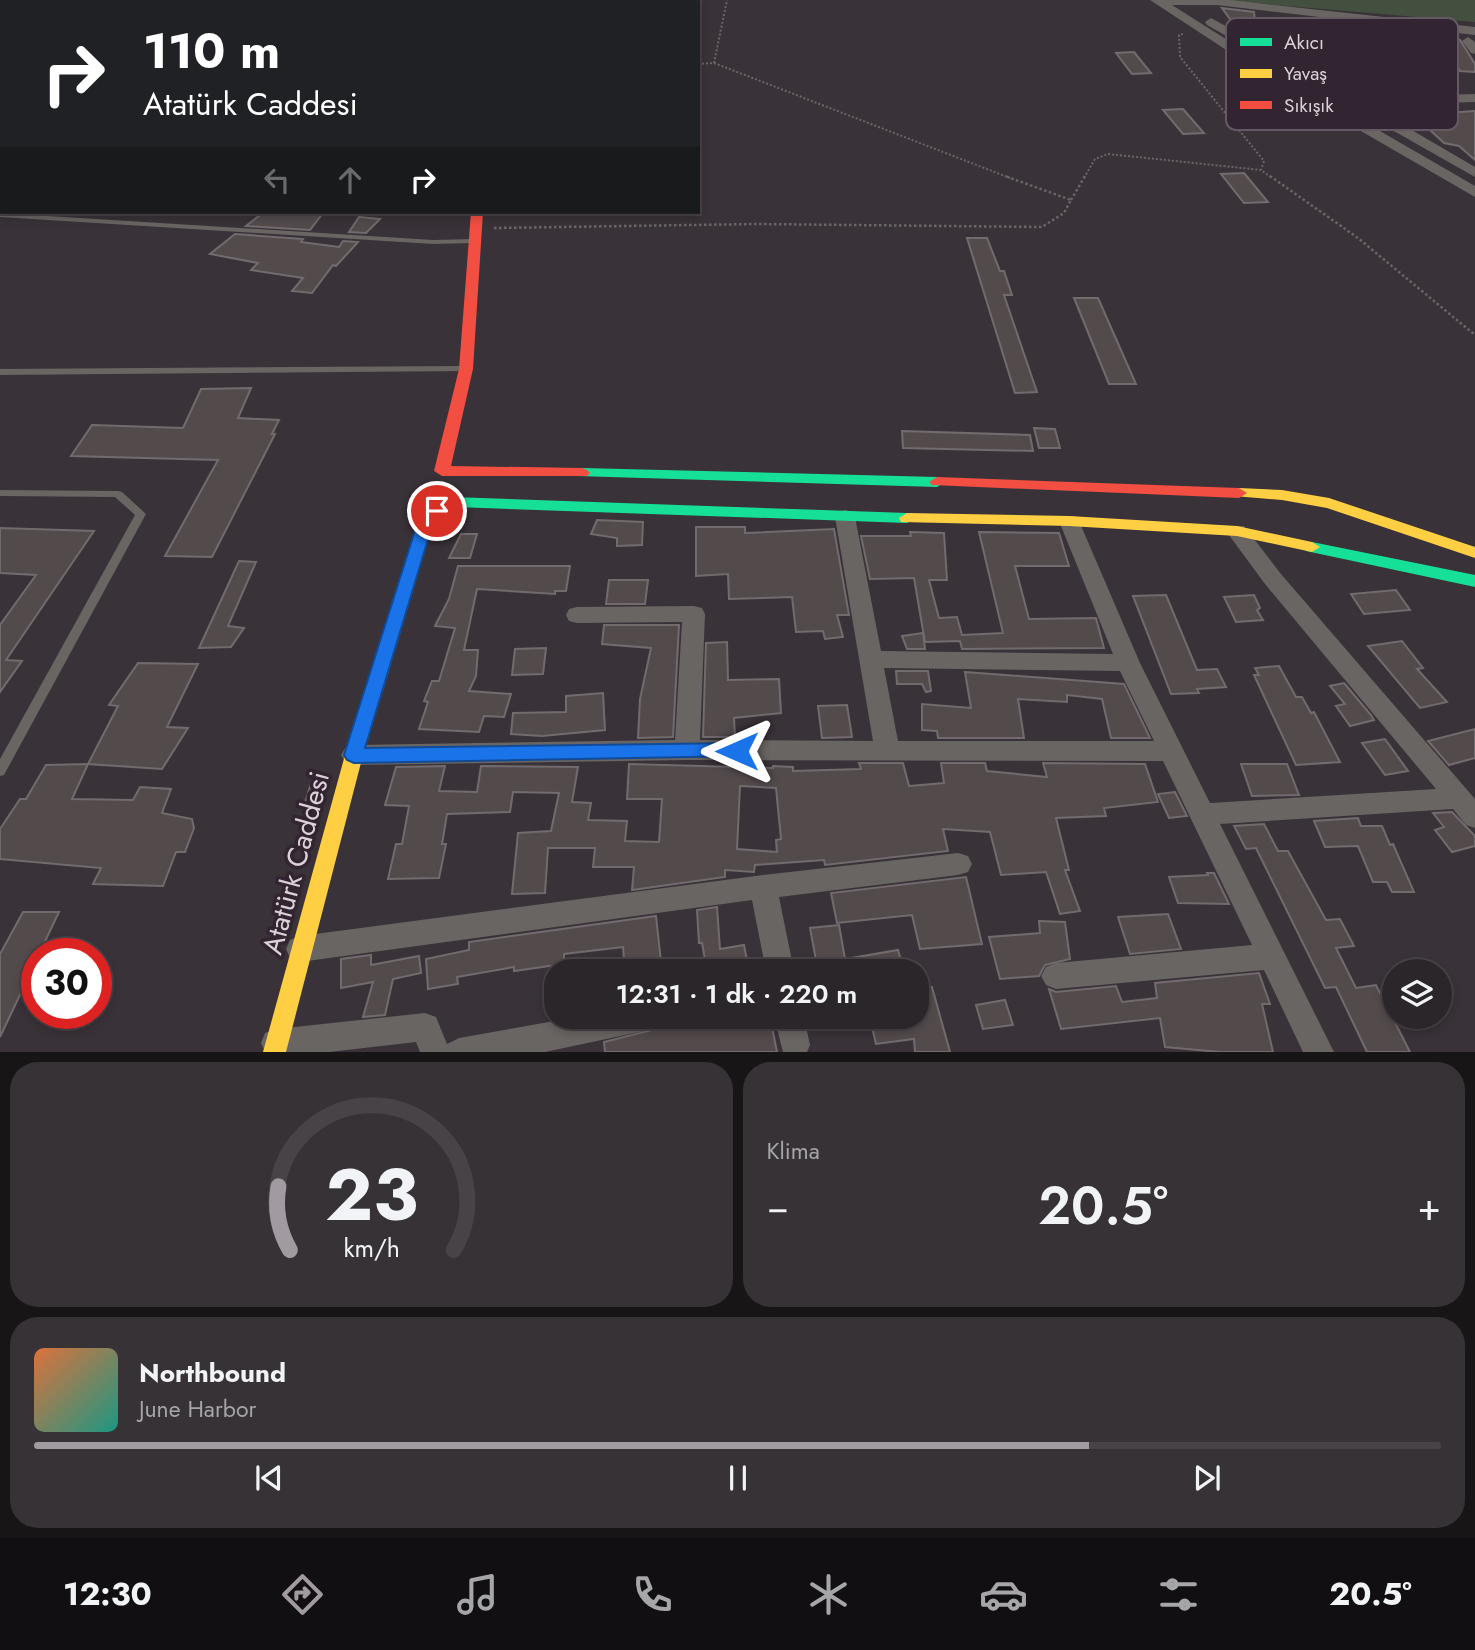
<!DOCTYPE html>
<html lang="tr">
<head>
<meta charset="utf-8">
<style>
  body { margin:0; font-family:Jost,sans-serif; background:#373236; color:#f1f3f6; height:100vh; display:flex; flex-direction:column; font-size:26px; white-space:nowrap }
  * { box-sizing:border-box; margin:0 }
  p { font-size:23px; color:#a6a5a8 }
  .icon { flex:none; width:38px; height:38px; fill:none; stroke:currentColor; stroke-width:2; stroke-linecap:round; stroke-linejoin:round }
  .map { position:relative; height:1052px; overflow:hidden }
  .details { display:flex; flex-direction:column; gap:10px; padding:10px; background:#181517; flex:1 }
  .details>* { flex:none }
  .hud { position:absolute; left:0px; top:0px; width:700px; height:214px; box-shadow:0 4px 10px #0003,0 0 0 2px #474347; background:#202124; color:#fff; overflow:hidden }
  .buttons { position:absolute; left:1382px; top:959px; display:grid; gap:14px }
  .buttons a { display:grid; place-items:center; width:70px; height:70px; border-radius:50%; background:#2b262a; box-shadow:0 4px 10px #0003,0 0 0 2px #474347; font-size:35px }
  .speed { position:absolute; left:21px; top:938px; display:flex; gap:14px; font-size:35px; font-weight:700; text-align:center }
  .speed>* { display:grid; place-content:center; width:91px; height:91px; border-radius:50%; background:#2b262a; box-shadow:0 4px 10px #0003,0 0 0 2px #474347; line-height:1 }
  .speed .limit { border:10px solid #d22; background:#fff; color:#111 }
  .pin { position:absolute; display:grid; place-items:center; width:60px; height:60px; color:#fff; margin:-30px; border:4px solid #fff; border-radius:50%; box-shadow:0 2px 7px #0007 }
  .me { position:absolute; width:77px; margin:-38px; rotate:270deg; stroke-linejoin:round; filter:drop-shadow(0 0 5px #0008) }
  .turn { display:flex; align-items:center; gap:24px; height:147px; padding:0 28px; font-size:32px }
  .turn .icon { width:91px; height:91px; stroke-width:2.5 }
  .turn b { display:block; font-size:49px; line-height:60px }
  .lanes { display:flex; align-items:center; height:66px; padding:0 28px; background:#0003; justify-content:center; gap:35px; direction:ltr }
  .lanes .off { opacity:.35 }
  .big { font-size:52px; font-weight:600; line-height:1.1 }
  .details .tile { flex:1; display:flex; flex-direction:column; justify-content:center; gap:10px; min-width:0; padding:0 24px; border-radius:28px; background:#373236 }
  .details .dial { align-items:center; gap:0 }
  .dial svg { height:182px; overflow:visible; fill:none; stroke:#474347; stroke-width:7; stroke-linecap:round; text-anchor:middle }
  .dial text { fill:#f1f3f6; stroke:none }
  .song { display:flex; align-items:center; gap:21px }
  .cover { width:84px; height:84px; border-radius:10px; background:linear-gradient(135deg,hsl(20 70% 55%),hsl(170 70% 35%)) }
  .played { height:7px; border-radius:4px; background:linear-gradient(90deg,#a29aa1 75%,#474347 75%) }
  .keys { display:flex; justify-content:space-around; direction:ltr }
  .heat { display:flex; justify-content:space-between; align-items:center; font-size:38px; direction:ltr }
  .details .tiles { flex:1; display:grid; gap:10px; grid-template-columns:1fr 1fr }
  .tile:last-child { grid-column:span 2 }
  .trip { position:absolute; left:544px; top:959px; width:385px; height:70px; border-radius:28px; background:#2b262a; box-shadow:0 4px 10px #0003,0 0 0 2px #474347; font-weight:600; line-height:70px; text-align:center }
  .tabs { display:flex; height:112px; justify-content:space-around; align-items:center; background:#110f11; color:#a6a5a8 }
  .tabs .icon { width:49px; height:49px }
  .tabs .on { color:#a29aa1 }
  .tabs b { font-size:32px; color:#f1f3f6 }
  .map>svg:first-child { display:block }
  .green { fill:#435040 }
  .building { fill:#534a4c; stroke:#726b6d; stroke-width:2; fill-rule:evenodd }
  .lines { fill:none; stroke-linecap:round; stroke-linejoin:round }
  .path-far1 { stroke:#6a6666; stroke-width:2; stroke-dasharray:2 2; stroke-linecap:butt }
  .path { stroke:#6a6666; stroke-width:2.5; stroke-dasharray:2.5 2.5; stroke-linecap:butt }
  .lane { fill:#696563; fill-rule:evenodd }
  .street { fill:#696563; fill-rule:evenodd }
  .fast { fill:#16e098; fill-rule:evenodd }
  .slow { fill:#ffcf43; fill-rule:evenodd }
  .jam { fill:#f24e42; fill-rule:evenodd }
  .route { fill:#1a73e8; stroke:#114b97; stroke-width:2 }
  .labels { text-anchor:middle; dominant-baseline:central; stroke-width:7; stroke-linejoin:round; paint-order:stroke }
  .near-street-label { font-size:28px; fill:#dad2d9; stroke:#322531 }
  .key { fill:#322531; stroke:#645963; stroke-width:2 }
  .key-label { font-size:19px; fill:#dad2d9 }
</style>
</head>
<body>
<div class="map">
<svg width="1475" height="1052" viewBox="0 0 1475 1052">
  <rect width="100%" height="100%" fill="#393238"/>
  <polygon class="green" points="1218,0 1475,0 1475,22"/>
  <g class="building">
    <polygon points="1222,8 1254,12 1255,22 1324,54 1343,54 1357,72 1364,72 1379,88 1352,92 1303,65 1287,45 1263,43 1258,41 1255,30 1238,30"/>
    <polygon points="1441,38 1460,40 1475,64 1475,72 1460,71"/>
    <polygon points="1134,52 1151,73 1132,74 1116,53"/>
    <polygon points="1183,109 1204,133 1183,134 1163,110"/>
    <polygon points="1475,111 1475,160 1459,146 1444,143 1414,115"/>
    <polygon points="1244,173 1268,202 1244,203 1221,174"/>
    <polygon points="264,212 302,212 323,213 310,230 246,226"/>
    <polygon points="359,217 380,219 366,233 349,232"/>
    <polygon points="235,234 303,239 301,242 339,247 343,241 358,242 336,266 333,265 312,293 292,291 303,278 251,270 258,263 210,254"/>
    <polygon points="967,238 987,238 1000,271 1004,271 1012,295 1004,295 1037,392 1015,393"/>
    <polygon points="1074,298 1098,298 1136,384 1109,384"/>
    <polygon points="251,388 238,418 279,420 272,434 275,434 212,557 165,556 218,460 71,456 92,425 183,428 201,389"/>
    <polygon points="1034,428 1055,429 1060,448 1039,448"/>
    <polygon points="902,431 1030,435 1033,451 903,448"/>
    <polygon points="597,520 643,522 642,545 617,546 617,538 591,534"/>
    <polygon points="696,527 745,527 745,533 834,529 849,615 837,615 843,637 825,639 823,631 796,632 792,597 729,599 728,574 696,576"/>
    <polygon points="0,528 94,531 6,660 22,661 0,692 0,625 36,575 0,573"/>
    <polygon points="910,532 944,533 947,580 929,580 939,618 957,617 962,635 1003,633 979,532 1059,533 1069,566 1015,566 1029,619 1096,618 1104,648 962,649 960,641 925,642 914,578 870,579 861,536 911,536"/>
    <polygon points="461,534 477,534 470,558 449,558"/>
    <polygon points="239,561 256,562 228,626 244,628 231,647 199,648"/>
    <polygon points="458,566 570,566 566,591 555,591 555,594 477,589 464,650 478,650 476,676 469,691 511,694 504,717 484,716 479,732 419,729 428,702 424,701 432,681 439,681 455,628 435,626 449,599"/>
    <polygon points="609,580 648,580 645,604 606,604"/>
    <polygon points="1396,590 1410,610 1364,614 1351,594"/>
    <polygon points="1166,595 1197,670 1217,669 1226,687 1197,689 1199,693 1171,694 1133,596"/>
    <polygon points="1254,595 1260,608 1257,610 1263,620 1236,622 1224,597"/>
    <polygon points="604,625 679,625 673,737 638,738 640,699 651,648 602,644"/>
    <polygon points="923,633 925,649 907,649 902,636"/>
    <polygon points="1402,641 1423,668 1417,669 1447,702 1420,708 1368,646"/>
    <polygon points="727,642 728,680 779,679 781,713 734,718 735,737 703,737 706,643"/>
    <polygon points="546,648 543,674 512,675 515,649"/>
    <polygon points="138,663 198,664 167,727 188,728 162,769 88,764 118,706 109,705"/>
    <polygon points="1279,666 1296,697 1302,697 1311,713 1314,712 1340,762 1296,765 1254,675 1259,675 1255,668"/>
    <polygon points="896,671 928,671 931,691 926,692 922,684 897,684"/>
    <polygon points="965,672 1124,684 1150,738 1111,738 1102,699 1067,695 1067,702 1018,699 1024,738 938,738 937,731 922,730 922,704 971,708"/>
    <polygon points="1344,683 1371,715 1374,720 1350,726 1336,706 1345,704 1330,686"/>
    <polygon points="603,693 605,730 542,736 511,734 513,713 566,712 566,696"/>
    <polygon points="847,705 852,737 822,738 818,706"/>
    <polygon points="1475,729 1475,758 1449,765 1428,741"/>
    <polygon points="1385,739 1408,771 1385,775 1362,743"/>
    <path d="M 859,763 L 903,763 L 909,786 L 944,783 L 941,763 L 985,763 L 987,771 L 1047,777 L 1043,763 L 1145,764 L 1158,802 L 1104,808 L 1106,816 L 1056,818 L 1069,870 L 1065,870 L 1080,911 L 1060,914 L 1046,872 L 1001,875 L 990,832 L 943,829 L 948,851 L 825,865 L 824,860 L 755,865 L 754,872 L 725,870 L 725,877 L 632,890 L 634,867 L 593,867 L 595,848 L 548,848 L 545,893 L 512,894 L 518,833 L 551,831 L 559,793 L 513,792 L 510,812 L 447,814 L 442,844 L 446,844 L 439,878 L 388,879 L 396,844 L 402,844 L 409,806 L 385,805 L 396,767 L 445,766 L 439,791 L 477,792 L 481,766 L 578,767 L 572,802 L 591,803 L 588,820 L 627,821 L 625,841 L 659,842 L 662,799 L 627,799 L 629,764 L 773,768 L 773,766 L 793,767 L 793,771 L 861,769 ZM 740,786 L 776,788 L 781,839 L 776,840 L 777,852 L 737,849 Z"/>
    <polygon points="88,764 72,799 133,800 140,787 171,789 162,813 192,819 194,828 185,852 176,852 163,886 93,884 101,868 0,859 0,829 20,799 26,799 46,765"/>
    <polygon points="1241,764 1287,764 1299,795 1252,796"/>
    <polygon points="312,781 326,781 318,808 303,808"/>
    <polygon points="1175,792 1187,816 1169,818 1158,794"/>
    <polygon points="1452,812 1475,836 1475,846 1452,852 1435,830 1444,827 1433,813"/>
    <polygon points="1358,818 1361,826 1382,826 1390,845 1393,844 1414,892 1392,892 1387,882 1373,882 1358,846 1325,847 1314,821"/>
    <polygon points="1264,824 1278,851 1288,851 1326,920 1340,919 1354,946 1336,948 1356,988 1376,985 1410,1052 1367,1052 1336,987 1325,988 1256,848 1246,849 1234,826"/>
    <polygon points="1207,873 1214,873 1229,904 1178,903 1169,877 1208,875"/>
    <polygon points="966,877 982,944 920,949 912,915 837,923 831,893"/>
    <polygon points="717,907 720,949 744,945 749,971 707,971 702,943 699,943 697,910"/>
    <polygon points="23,912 59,912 39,954 37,954 37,959 0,1037 0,954"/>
    <polygon points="1168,914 1181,949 1130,954 1118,917"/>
    <polygon points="656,916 662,971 625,971 623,947 564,954 564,964 514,971 514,967 457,977 458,984 428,989 426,959 469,950 469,942"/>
    <polygon points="1039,921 1065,922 1070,959 1045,965 1039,976 1000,979 989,937 1040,933"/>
    <polygon points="839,925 845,959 898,950 904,971 818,971 810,928"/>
    <polygon points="371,955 371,965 419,956 421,973 393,979 385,1015 363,1017 373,982 341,988 341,959"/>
    <polygon points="1259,973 1270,1004 1262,1004 1273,1052 1220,1052 1165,1047 1160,1018 1061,1029 1049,989 1056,992 1116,986 1122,1002 1157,998 1155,983"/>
    <polygon points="932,987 950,1052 915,1052 914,1039 876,1044 871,1023 917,1017 917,990"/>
    <polygon points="1005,1000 1013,1025 983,1029 976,1005"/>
    <polygon points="664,1017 705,1017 705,1026 770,1017 777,1052 605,1052 604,1042 656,1029 660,1022 665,1021"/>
  </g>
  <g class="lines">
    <g class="path-far1">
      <polyline points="1183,34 1179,35 1180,57 1264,161 1261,170"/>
      <polyline points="714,63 727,0"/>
      <polyline points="698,64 714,63 1010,178"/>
      <polyline points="1084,178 1095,159 1108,154 1261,170 1272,178"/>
    </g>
    <g class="path">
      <polyline points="1270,176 1358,238 1475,335"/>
      <polyline points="1071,200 1085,176"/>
      <polyline points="494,228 757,224 1042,227 1064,213 1071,200 1005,176"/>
    </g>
    <g class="lane">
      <polygon points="146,0 152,0 151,2 145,2"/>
      <polygon points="0,30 2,31 2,35 0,34"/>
      <rect x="0" y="105" width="2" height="4"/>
      <rect x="0" y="157" width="2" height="6"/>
      <polygon points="0,213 433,240 474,239 478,241 474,243 433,244 0,217"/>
      <polygon points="466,366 469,367 471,369 469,371 0,375 0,369"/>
      <polygon points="0,490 118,491 122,492 146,514 4,775 0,776 0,759 135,515 115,497 0,496"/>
    </g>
    <g class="street">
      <rect x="478" y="0" width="12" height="2"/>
      <polygon points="1150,0 1230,0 1475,27 1475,35 1217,5 1172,5 1278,72 1475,186 1475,197 1269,78"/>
      <polygon points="1211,18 1356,97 1475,94 1475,102 1369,105 1475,167 1475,177 1207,25 1205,22"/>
      <polygon points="1468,37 1475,42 1475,54 1471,53 1462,41"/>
      <path d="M 845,510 L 852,512 L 855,517 L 881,651 L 1113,654 L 1059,521 L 1062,516 L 1076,516 L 1079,521 L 1140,663 L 1210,803 L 1436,789 L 1265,584 L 1226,531 L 1230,526 L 1244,526 L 1281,574 L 1475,799 L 1475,828 L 1466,825 L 1453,809 L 1220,824 L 1334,1052 L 1303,1052 L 1264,970 L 1056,989 L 1046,985 L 1041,976 L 1046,967 L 1056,963 L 1252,945 L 1163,761 L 687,760 L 354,765 L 345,762 L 341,755 L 345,748 L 354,745 L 675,740 L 682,622 L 577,623 L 569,621 L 566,615 L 569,609 L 577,607 L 694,606 L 702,608 L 705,614 L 700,740 L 873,741 L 835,517 L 838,512 ZM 884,668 L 1120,671 L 1154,741 L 898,741 Z"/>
      <polygon points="958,853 968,856 972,864 968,872 958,875 779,897 794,971 766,971 752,900 300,962 290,958 286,949 290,940 300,936 763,875"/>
      <polygon points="425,1013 436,1017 447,1044 459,1038 577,1017 659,1017 655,1027 644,1031 545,1052 420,1052 416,1042 329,1052 265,1052 261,1043 265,1033 276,1029"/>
      <polygon points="774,1017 804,1017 810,1045 807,1052 783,1052"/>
    </g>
    <g class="fast">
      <polygon points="582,468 937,477 945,482 937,487 577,476 574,473 577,470"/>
      <polygon points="452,497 907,513 915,518 907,523 455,507 433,523 391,664 388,669 376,669 373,664 418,521"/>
      <polygon points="1312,542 1475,575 1475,587 1306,551 1304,547 1306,543"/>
    </g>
    <g class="slow">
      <polygon points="1239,488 1282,490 1329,498 1475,547 1475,558 1327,508 1282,500 1234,496 1231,493 1234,490"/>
      <polygon points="907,513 1069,516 1237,526 1312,542 1320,547 1312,552 1237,536 1069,526 901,522 899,518"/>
      <polygon points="382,658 388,659 391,664 363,755 286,1052 263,1052 345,755 373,664 376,659"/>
    </g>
    <g class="jam">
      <polygon points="471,212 483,212 473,369 451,466 582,468 587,470 590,473 587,476 442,476 434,471 459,369"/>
      <polygon points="937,477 1239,488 1247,493 1239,498 932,485 929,482"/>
    </g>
  </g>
  <polygon class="route" points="437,506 445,511 433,523 365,748 737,743 744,745 747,751 744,756 354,763 347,760 344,755 418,521 431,507"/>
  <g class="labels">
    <g class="near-street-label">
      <text transform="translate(296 863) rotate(-75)">Atatürk Caddesi</text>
    </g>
  </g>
  <rect x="1226" y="18" width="232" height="112" rx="10" class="key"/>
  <rect x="1240" y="38" width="32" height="8" fill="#16e098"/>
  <rect x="1240" y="69" width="32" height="9" fill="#ffcf43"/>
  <rect x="1240" y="101" width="32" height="8" fill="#f24e42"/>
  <g class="key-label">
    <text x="1284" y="49">Akıcı</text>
    <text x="1284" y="80">Yavaş</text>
    <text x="1284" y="112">Sıkışık</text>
  </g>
</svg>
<div class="buttons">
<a><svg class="icon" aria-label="layers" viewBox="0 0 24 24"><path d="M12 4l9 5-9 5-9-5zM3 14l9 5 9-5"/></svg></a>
</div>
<div class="speed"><div class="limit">30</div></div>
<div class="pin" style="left:437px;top:511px;background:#d93025"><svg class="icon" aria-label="arrive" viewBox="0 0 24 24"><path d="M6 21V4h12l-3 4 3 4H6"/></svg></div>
<svg class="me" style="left:737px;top:751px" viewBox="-20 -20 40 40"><path d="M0-17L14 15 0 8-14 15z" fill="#1a73e8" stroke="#fff" stroke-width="4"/></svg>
<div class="trip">12:31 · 1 dk · 220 m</div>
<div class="hud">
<div class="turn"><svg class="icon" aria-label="right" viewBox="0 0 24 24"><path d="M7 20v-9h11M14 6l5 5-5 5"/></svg><div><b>110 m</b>Atatürk Caddesi</div></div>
<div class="lanes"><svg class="icon off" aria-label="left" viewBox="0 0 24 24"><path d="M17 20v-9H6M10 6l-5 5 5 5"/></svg><svg class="icon off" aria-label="ahead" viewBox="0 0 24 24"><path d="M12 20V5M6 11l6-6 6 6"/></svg><svg class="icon" aria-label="right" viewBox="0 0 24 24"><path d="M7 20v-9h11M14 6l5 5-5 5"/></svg></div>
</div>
</div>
<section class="details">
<div class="tiles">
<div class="tile dial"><svg viewBox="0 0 100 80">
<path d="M14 69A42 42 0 1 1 86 69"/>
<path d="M14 69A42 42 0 0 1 9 41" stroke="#a29aa1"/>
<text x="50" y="56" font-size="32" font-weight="700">23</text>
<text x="50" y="72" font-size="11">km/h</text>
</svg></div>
<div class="tile"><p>Klima</p>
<div class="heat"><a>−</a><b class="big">20.5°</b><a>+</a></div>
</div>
<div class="tile">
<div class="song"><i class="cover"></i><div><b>Northbound</b><p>June Harbor</p></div></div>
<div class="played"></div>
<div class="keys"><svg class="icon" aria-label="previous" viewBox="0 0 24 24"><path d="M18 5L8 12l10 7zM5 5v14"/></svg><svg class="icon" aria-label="pause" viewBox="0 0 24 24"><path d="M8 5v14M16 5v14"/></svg><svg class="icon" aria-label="next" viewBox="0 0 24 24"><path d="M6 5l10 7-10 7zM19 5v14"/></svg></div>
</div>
</div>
</section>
<nav class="tabs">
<b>12:30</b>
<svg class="icon on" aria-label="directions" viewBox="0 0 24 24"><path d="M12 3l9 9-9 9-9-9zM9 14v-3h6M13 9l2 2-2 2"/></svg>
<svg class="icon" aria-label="music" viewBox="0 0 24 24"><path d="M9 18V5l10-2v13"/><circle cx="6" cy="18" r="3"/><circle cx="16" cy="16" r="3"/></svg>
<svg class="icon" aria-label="phone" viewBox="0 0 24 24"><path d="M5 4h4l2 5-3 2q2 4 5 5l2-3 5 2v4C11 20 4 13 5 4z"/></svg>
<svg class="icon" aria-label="climate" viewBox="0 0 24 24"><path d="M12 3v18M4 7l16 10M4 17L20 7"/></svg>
<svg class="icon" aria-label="car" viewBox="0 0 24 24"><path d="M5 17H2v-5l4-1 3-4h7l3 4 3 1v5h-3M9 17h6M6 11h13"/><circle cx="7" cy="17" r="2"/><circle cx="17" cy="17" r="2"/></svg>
<svg class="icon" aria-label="filters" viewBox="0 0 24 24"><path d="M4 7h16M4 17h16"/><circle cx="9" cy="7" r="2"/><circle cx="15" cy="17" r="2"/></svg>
<b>20.5°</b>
</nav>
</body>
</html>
